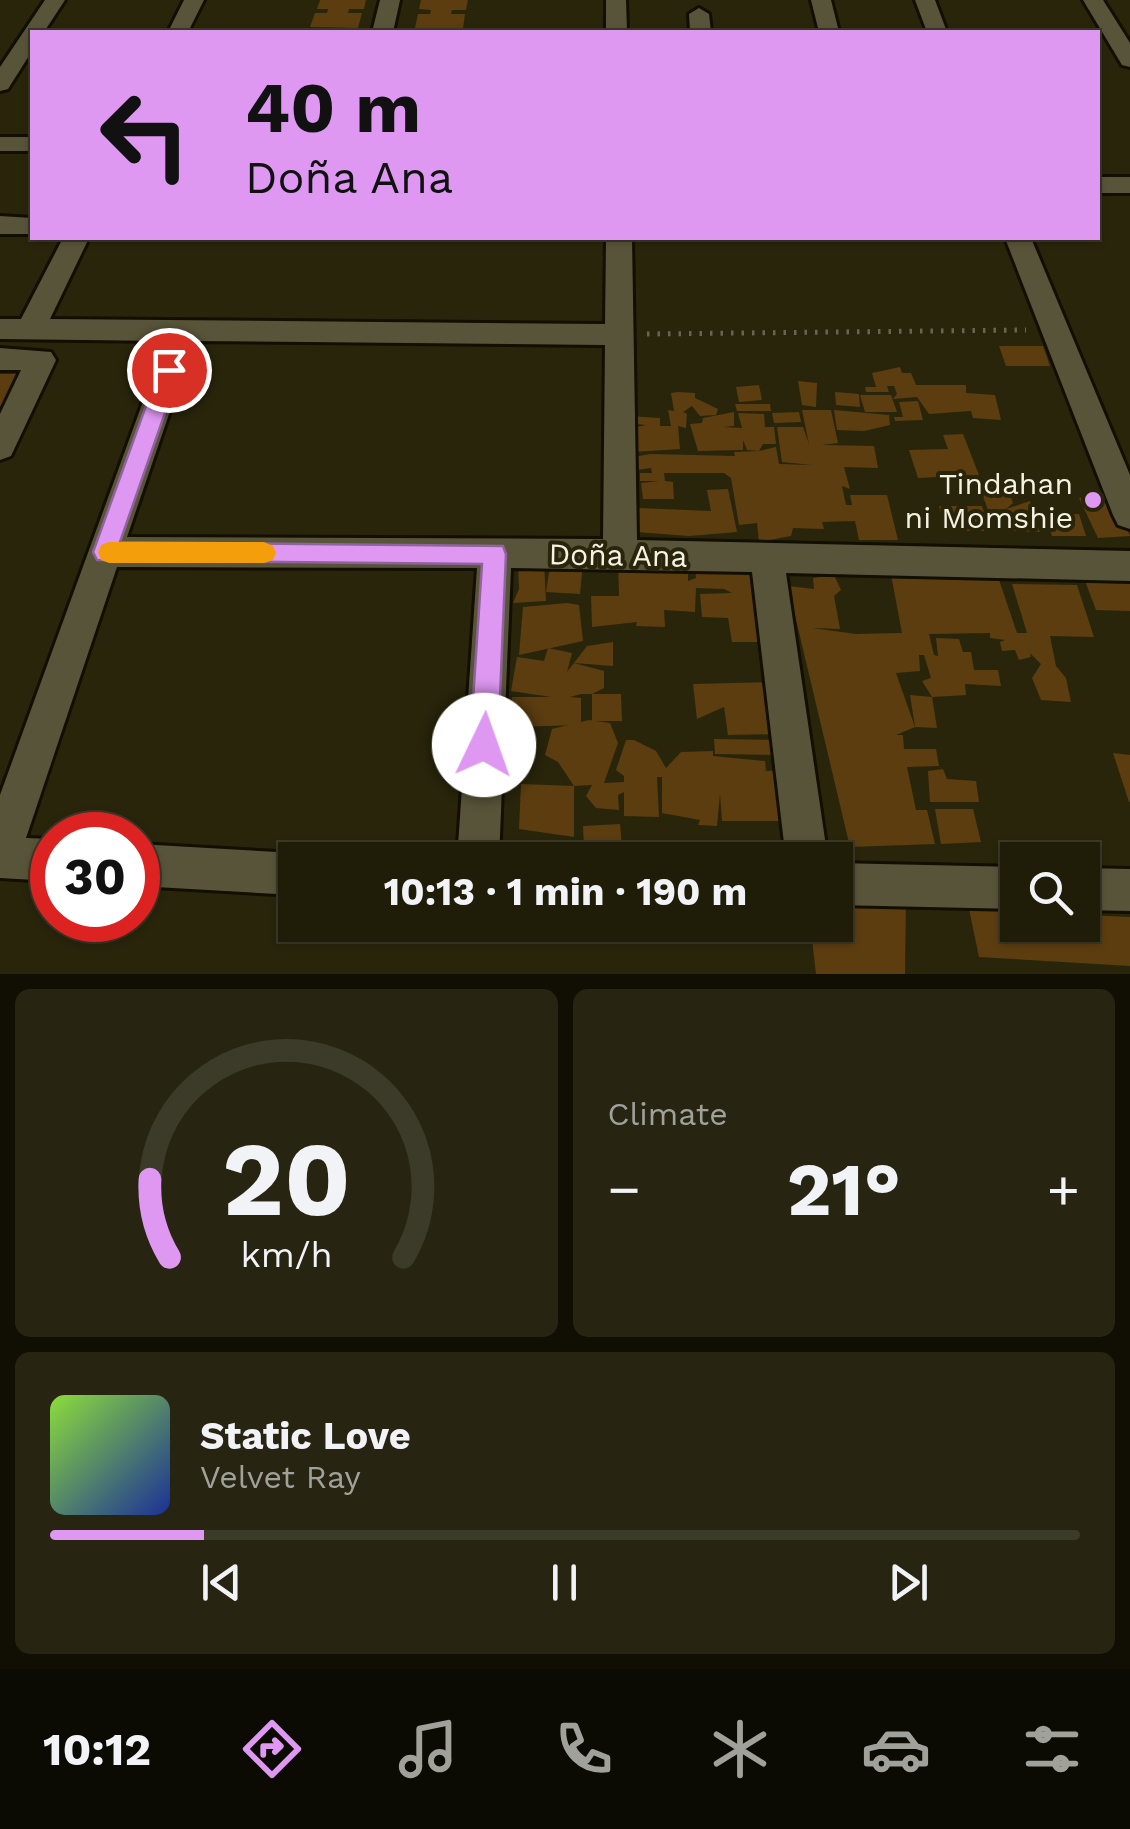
<!DOCTYPE html>
<html lang="en">
<head>
<meta charset="utf-8">
<style>
  body { margin:0; font-family:"Work Sans",sans-serif; background:#272512; color:#f1f3f6; height:100vh; display:flex; flex-direction:column; font-size:38px; white-space:nowrap }
  * { box-sizing:border-box; margin:0 }
  p { font-size:32px; color:#a1a19c }
  .icon { flex:none; width:55px; height:55px; fill:none; stroke:currentColor; stroke-width:2; stroke-linecap:round; stroke-linejoin:round }
  .map { position:relative; height:974px; overflow:hidden }
  .drawer { display:flex; flex-direction:column; gap:15px; padding:15px; background:#110f04; flex:1 }
  .drawer>* { flex:none }
  .banner { position:absolute; left:30px; top:30px; width:1070px; height:210px; border-radius:0px; box-shadow:0 2px 8px #0004,0 0 0 2px #3c3a29; background:#de98f2; color:#111; overflow:hidden }
  .fabs { position:absolute; left:1000px; top:842px; display:grid; gap:20px }
  .fabs a { display:grid; place-items:center; width:100px; height:100px; border-radius:0px; background:#1f1c08; box-shadow:0 2px 8px #0004,0 0 0 2px #3c3a29; font-size:50px }
  .speed { position:absolute; left:30px; top:812px; display:flex; gap:20px; font-size:50px; font-weight:700; text-align:center }
  .speed>* { display:grid; place-content:center; width:130px; height:130px; border-radius:50%; background:#1f1c08; box-shadow:0 2px 8px #0004,0 0 0 2px #3c3a29; line-height:1 }
  .speed .limit { border:15px solid #d22; background:#fff; color:#111 }
  .pin { position:absolute; display:grid; place-items:center; width:85px; height:85px; color:#fff; margin:-42px; border:5px solid #fff; border-radius:50%; box-shadow:0 2px 10px #0007 }
  .me { position:absolute; width:110px; margin:-55px; rotate:3deg; stroke-linejoin:round; filter:drop-shadow(0 0 8px #0008) }
  .turn { display:flex; align-items:center; gap:35px; height:210px; padding:0 50px; font-size:45px }
  .turn .icon { width:130px; height:130px; stroke-width:2.5 }
  .turn b { display:block; font-size:70px; line-height:85px }
  .big { font-size:75px; font-weight:700; line-height:1.1 }
  .drawer .tile { flex:1; display:flex; flex-direction:column; justify-content:center; gap:15px; min-width:0; padding:0 35px; border-radius:15px; background:#272512 }
  .drawer .dial { align-items:center; gap:0 }
  .dial svg { height:260px; overflow:visible; fill:none; stroke:#3c3a29; stroke-width:7; stroke-linecap:round; text-anchor:middle }
  .dial text { fill:#f1f3f6; stroke:none }
  .song { display:flex; align-items:center; gap:30px }
  .cover { width:120px; height:120px; border-radius:15px; background:linear-gradient(135deg,hsl(90 70% 55%),hsl(230 70% 35%)) }
  .played { height:10px; border-radius:5px; background:linear-gradient(90deg,#de98f2 15%,#3c3a29 15%) }
  .keys { display:flex; justify-content:space-around; direction:ltr }
  .heat { display:flex; justify-content:space-between; align-items:center; font-size:55px; direction:ltr }
  .drawer .tiles { flex:1; display:grid; gap:15px; grid-template-columns:1fr 1fr }
  .tile:last-child { grid-column:span 2 }
  .trip { position:absolute; left:278px; top:842px; width:575px; height:100px; border-radius:0px; background:#1f1c08; box-shadow:0 2px 8px #0004,0 0 0 2px #3c3a29; font-weight:700; line-height:100px; text-align:center }
  .menu { display:flex; height:160px; justify-content:space-around; align-items:center; background:#0c0b03; color:#a1a19c }
  .menu .icon { width:70px; height:70px }
  .menu .current { color:#de98f2 }
  .menu b { font-size:45px; color:#f1f3f6 }
  .map>svg:first-child { display:block }
  .building { fill:#5c3d10 }
  .lines { fill:none; stroke-linecap:round; stroke-linejoin:round }
  .minor-casing { stroke:#120e00; stroke-width:6 }
  .path { stroke:#69654e; stroke-width:5; stroke-dasharray:2.5 8; stroke-linecap:butt }
  .minor { fill:#585439; fill-rule:evenodd }
  .route { fill:#de98f2; stroke:#90639d; stroke-width:2.5 }
  .slow { fill:#f59e0b }
  .poi-dot { fill:#de98f2; stroke:#29250b; stroke-width:4 }
  .labels { text-anchor:middle; dominant-baseline:central; stroke-width:8; stroke-linejoin:round; paint-order:stroke }
  .poi-label { font-size:30px; fill:#f4f2e2; stroke:#29250b; text-anchor:end }
  .street-label { font-size:30px; fill:#f4f2e2; stroke:#29250b }
</style>
</head>
<body>
<div class="map">
<svg width="1130" height="974" viewBox="0 0 1130 974">
  <rect width="100%" height="100%" fill="#29250b"/>
  <g class="building">
    <polygon points="320,0 366,0 364,9 349,9 348,13 362,13 358,28 310,27 315,13 327,13 328,9 317,9"/>
    <polygon points="421,0 468,0 466,10 452,10 451,14 465,14 463,29 415,28 418,14 430,14 431,10 419,9"/>
    <polygon points="999,346 1043,346 1050,366 1006,366"/>
    <polygon points="900,367 902,373 911,373 916,385 966,385 966,393 995,395 1001,420 973,418 971,411 929,414 917,397 893,399 897,394 894,386 887,386 889,392 866,392 865,387 876,387 872,373"/>
    <polygon points="0,374 17,374 8,393 16,393 0,428"/>
    <polygon points="798,381 817,383 816,407 802,405"/>
    <polygon points="759,385 762,400 739,402 736,387"/>
    <polygon points="678,392 695,393 695,398 718,409 716,415 700,416 692,406 683,412 687,414 686,428 678,426 680,449 632,452 632,428 646,425 626,423 628,416 660,418 660,426 671,426 668,410 674,411 671,393"/>
    <polygon points="835,392 859,394 860,407 836,405"/>
    <polygon points="860,395 891,395 897,412 865,412"/>
    <polygon points="918,401 923,420 895,421 894,417 903,417 899,402"/>
    <polygon points="735,404 770,404 771,411 737,411"/>
    <polygon points="802,410 831,410 838,443 822,445 874,446 878,468 844,467 850,489 842,486 846,505 852,505 850,495 887,495 898,540 859,540 855,521 822,522 824,529 793,528 791,536 759,542 757,523 739,525 731,478 724,473 664,473 665,481 673,482 674,499 643,499 641,483 659,481 640,481 640,473 652,473 651,468 636,470 634,457 650,454 735,456 734,452 759,451 747,450 743,440 743,450 698,451 690,424 702,423 703,418 734,412 734,426 723,427 742,428 738,413 764,414 765,427 774,427 776,444 763,444 759,451 776,447 779,464 812,465 782,462 777,427 803,427 809,444"/>
    <polygon points="834,410 889,415 890,425 864,431 837,430"/>
    <polygon points="799,412 801,422 774,423 772,413"/>
    <polygon points="963,434 979,475 918,478 909,450 948,449 943,435"/>
    <polygon points="1007,487 1013,503 1006,509 1030,501 1040,532 1013,531 1006,509 988,510 980,488"/>
    <polygon points="728,489 737,532 689,536 636,532 638,508 711,511 707,490"/>
    <polygon points="1112,495 1130,536 1098,538 1079,498"/>
    <polygon points="939,506 982,506 990,531 946,531"/>
    <polygon points="1079,514 1086,536 1052,536 1045,515"/>
    <polygon points="753,558 761,642 732,642 728,618 702,617 700,594 732,593 724,589 696,588 695,612 664,610 665,627 636,626 637,622 592,627 591,596 619,596 618,560 688,562 688,581 696,578 694,559"/>
    <polygon points="544,562 546,601 513,603 519,589 518,564"/>
    <polygon points="583,563 580,594 546,592 549,572"/>
    <polygon points="889,564 996,571 1017,633 1027,633 1012,584 1077,585 1094,637 1050,636 1056,666 1066,678 1071,702 1041,700 1032,678 1041,664 1030,653 1031,657 1019,660 1015,650 1002,651 1000,642 1005,640 990,638 990,633 929,634 934,655 938,656 936,638 959,639 963,652 971,652 974,670 998,670 1001,686 965,684 966,695 932,697 922,681 931,678 924,655 919,655 920,671 896,673 915,727 896,735 903,735 904,749 936,749 939,766 907,767 916,810 927,810 935,844 850,847 788,586 814,589 813,578 834,575 841,590 834,596 840,629 812,628 856,634 902,633"/>
    <polygon points="1082,573 1130,573 1130,611 1096,610"/>
    <polygon points="567,603 579,605 583,641 519,655 523,607"/>
    <polygon points="613,642 613,666 574,663 587,646"/>
    <polygon points="548,648 572,653 567,672 574,663 604,671 604,688 592,694 621,694 622,721 592,721 592,694 581,694 570,697 581,698 581,725 512,727 512,697 551,697 511,691 517,657 544,661"/>
    <polygon points="775,682 784,734 728,735 724,707 697,719 693,684"/>
    <polygon points="910,695 932,697 937,728 915,727"/>
    <polygon points="589,720 610,723 618,743 604,783 624,782 624,776 616,770 626,740 634,740 656,751 666,768 681,752 713,751 713,756 765,761 766,771 786,770 791,821 722,821 720,794 717,826 698,825 700,820 662,813 662,777 657,777 659,817 624,816 624,792 618,795 619,810 596,808 586,796 592,785 574,786 574,837 519,829 521,784 574,786 558,762 545,755 552,729"/>
    <polygon points="714,739 786,740 788,755 715,754"/>
    <polygon points="1113,753 1130,755 1130,802 1129,802"/>
    <polygon points="943,769 947,779 976,781 979,802 930,802 928,771"/>
    <polygon points="935,809 973,809 981,842 941,844"/>
    <polygon points="620,824 622,847 584,849 583,826"/>
    <polygon points="906,897 905,974 816,974 812,939 816,925 835,925 835,902"/>
    <polygon points="969,909 1018,912 1018,925 1082,925 1082,915 1130,917 1130,966 979,957"/>
  </g>
  <g class="lines">
    <defs>
      <g id="minor">
        <polygon points="45,0 65,0 44,32 32,32 32,51 8,89 0,91 0,67"/>
        <polygon points="184,0 204,0 188,32 168,32"/>
        <polygon points="380,0 400,0 393,32 372,32"/>
        <polygon points="606,0 626,0 627,32 606,32"/>
        <polygon points="811,0 831,0 839,32 819,32"/>
        <polygon points="915,0 935,0 947,32 927,32"/>
        <polygon points="1083,0 1103,0 1130,43 1130,67 1122,65"/>
        <polygon points="699,8 709,14 711,32 690,32 689,14"/>
        <rect x="0" y="137" width="32" height="14"/>
        <rect x="1098" y="177" width="32" height="16"/>
        <polygon points="0,216 32,218 32,234 0,234"/>
        <path d="M 63,238 L 89,238 L 50,319 L 605,324 L 606,238 L 632,238 L 637,540 L 1130,551 L 1130,581 L 786,573 L 828,860 L 786,860 L 752,572 L 511,568 L 499,860 L 457,860 L 477,568 L 117,567 L 26,838 L 52,839 L 52,881 L 0,878 L 0,795 L 165,341 L 0,339 L 0,319 L 21,319 ZM 194,341 L 605,345 L 603,539 L 127,537 Z"/>
        <polygon points="1005,238 1031,238 1130,475 1130,529 1118,525 1113,515"/>
        <polygon points="0,348 51,352 56,360 11,456 0,460 0,414 21,370 0,370"/>
        <polygon points="138,844 295,853 310,860 295,860 295,895 138,886"/>
        <polygon points="835,863 1018,867 1018,909 835,905"/>
        <polygon points="1082,868 1130,869 1130,911 1082,910"/>
      </g>
    </defs>
    <use href="#minor" class="minor-casing"/>
    <polyline class="path" points="647,334 1026,330"/>
    <use href="#minor" class="minor"/>
  </g>
  <polygon class="route" points="169,362 180,370 120,542 503,546 506,554 498,745 494,754 484,758 474,754 470,745 482,564 97,560 93,552 159,370"/>
  <polygon class="slow" points="109,542 264,542 273,546 276,553 273,560 264,563 109,563 101,560 98,552 101,545"/>
  <circle class="poi-dot" cx="1093" cy="500" r="10"/>
  <g class="labels">
    <g class="poi-label">
      <text x="1073" y="483">Tindahan<tspan x="1073" dy="34">ni Momshie</tspan></text>
    </g>
    <g class="street-label">
      <text transform="translate(618 555) rotate(1)">Doña Ana</text>
    </g>
  </g>
</svg>
<div class="fabs">
<a><svg class="icon" aria-label="search" viewBox="0 0 24 24"><circle cx="10" cy="10" r="6"/><path d="M15 15l6 6"/></svg></a>
</div>
<div class="speed"><div class="limit">30</div></div>
<div class="pin" style="left:169px;top:370px;background:#d93025"><svg class="icon" aria-label="arrive" viewBox="0 0 24 24"><path d="M6 21V4h12l-3 4 3 4H6"/></svg></div>
<svg class="me" style="left:484px;top:745px" viewBox="-20 -20 40 40"><circle r="19" fill="#fff"/><path d="M0-13L10 11 0 6-10 11z" fill="#de98f2"/></svg>
<div class="trip">10:13 · 1 min · 190 m</div>
<div class="banner">
<div class="turn"><svg class="icon" aria-label="left" viewBox="0 0 24 24"><path d="M17 20v-9H6M10 6l-5 5 5 5"/></svg><div><b>40 m</b>Doña Ana</div></div>
</div>
</div>
<section class="drawer">
<div class="tiles">
<div class="tile dial"><svg viewBox="0 0 100 80">
<path d="M14 69A42 42 0 1 1 86 69"/>
<path d="M14 69A42 42 0 0 1 8 45" stroke="#de98f2"/>
<text x="50" y="56" font-size="32" font-weight="700">20</text>
<text x="50" y="72" font-size="11">km/h</text>
</svg></div>
<div class="tile"><p>Climate</p>
<div class="heat"><a>−</a><b class="big">21°</b><a>+</a></div>
</div>
<div class="tile">
<div class="song"><i class="cover"></i><div><b>Static Love</b><p>Velvet Ray</p></div></div>
<div class="played"></div>
<div class="keys"><svg class="icon" aria-label="previous" viewBox="0 0 24 24"><path d="M18 5L8 12l10 7zM5 5v14"/></svg><svg class="icon" aria-label="pause" viewBox="0 0 24 24"><path d="M8 5v14M16 5v14"/></svg><svg class="icon" aria-label="next" viewBox="0 0 24 24"><path d="M6 5l10 7-10 7zM19 5v14"/></svg></div>
</div>
</div>
</section>
<nav class="menu">
<b>10:12</b>
<svg class="icon current" aria-label="directions" viewBox="0 0 24 24"><path d="M12 3l9 9-9 9-9-9zM9 14v-3h6M13 9l2 2-2 2"/></svg>
<svg class="icon" aria-label="music" viewBox="0 0 24 24"><path d="M9 18V5l10-2v13"/><circle cx="6" cy="18" r="3"/><circle cx="16" cy="16" r="3"/></svg>
<svg class="icon" aria-label="phone" viewBox="0 0 24 24"><path d="M5 4h4l2 5-3 2q2 4 5 5l2-3 5 2v4C11 20 4 13 5 4z"/></svg>
<svg class="icon" aria-label="climate" viewBox="0 0 24 24"><path d="M12 3v18M4 7l16 10M4 17L20 7"/></svg>
<svg class="icon" aria-label="car" viewBox="0 0 24 24"><path d="M5 17H2v-5l4-1 3-4h7l3 4 3 1v5h-3M9 17h6M6 11h13"/><circle cx="7" cy="17" r="2"/><circle cx="17" cy="17" r="2"/></svg>
<svg class="icon" aria-label="filters" viewBox="0 0 24 24"><path d="M4 7h16M4 17h16"/><circle cx="9" cy="7" r="2"/><circle cx="15" cy="17" r="2"/></svg>
</nav>
</body>
</html>
